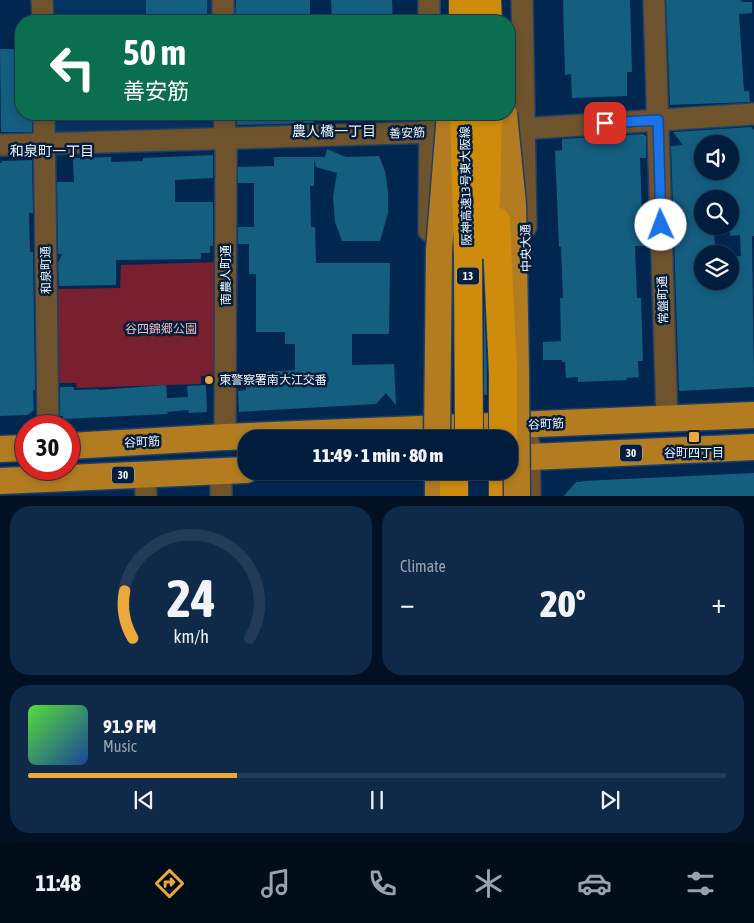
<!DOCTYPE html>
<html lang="en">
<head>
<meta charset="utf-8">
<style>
  body { margin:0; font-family:"Asap Condensed","Noto Sans JP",sans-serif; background:#0f2a48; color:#f1f3f6; height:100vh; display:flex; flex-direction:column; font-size:19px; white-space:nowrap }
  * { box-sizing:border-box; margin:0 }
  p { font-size:16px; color:#96a2b0 }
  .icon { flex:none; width:28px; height:28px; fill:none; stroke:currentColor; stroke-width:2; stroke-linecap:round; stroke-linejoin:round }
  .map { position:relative; height:496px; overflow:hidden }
  .drawer { display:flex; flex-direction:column; gap:10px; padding:10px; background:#011022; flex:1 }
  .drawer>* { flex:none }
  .banner { position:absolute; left:15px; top:15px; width:500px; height:105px; border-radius:20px; box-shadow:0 2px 8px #0003,0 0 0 1px #233b57; background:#0b6e4f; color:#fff; overflow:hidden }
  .fabs { position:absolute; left:694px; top:135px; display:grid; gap:10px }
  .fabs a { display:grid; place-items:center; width:45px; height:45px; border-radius:50%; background:#011d3d; box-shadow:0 2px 8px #0003,0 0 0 1px #233b57; font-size:25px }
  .speed { position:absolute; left:15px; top:415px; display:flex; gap:10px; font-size:25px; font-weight:700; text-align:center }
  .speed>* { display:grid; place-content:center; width:65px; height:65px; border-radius:50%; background:#011d3d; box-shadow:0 2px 8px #0003,0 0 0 1px #233b57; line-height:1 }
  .speed .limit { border:8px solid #d22; background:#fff; color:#111 }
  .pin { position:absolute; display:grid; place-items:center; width:42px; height:42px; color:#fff; margin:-21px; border-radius:10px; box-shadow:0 2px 8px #0006 }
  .me { position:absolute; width:55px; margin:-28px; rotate:358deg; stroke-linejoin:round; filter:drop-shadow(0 0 4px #0008) }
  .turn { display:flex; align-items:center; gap:18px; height:105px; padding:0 25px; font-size:22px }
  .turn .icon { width:65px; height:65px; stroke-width:2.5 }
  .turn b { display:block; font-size:35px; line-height:42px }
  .big { font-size:38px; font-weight:800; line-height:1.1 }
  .drawer .card { flex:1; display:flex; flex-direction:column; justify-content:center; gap:8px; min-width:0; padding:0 18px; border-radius:20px; background:#0f2a48 }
  .drawer .dial { align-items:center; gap:0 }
  .dial svg { height:130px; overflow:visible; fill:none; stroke:#233b57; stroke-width:7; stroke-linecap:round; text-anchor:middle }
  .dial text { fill:#f1f3f6; stroke:none }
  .song { display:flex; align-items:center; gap:15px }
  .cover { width:60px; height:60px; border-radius:8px; background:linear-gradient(135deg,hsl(110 70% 55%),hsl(220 70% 35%)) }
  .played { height:5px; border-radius:2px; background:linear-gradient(90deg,#eda83c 30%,#233b57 30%) }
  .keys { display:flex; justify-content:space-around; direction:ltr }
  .heat { display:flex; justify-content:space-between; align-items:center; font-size:28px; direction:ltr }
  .drawer .tiles { flex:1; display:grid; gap:10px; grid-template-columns:1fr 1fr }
  .card:last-child { grid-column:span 2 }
  .trip { position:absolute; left:238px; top:430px; width:280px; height:50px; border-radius:20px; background:#011d3d; box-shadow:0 2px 8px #0003,0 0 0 1px #233b57; font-weight:800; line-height:50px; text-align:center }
  .tab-bar { display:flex; height:80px; justify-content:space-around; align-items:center; background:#000c18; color:#96a2b0 }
  .tab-bar .icon { width:35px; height:35px }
  .tab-bar .active { color:#eda83c }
  .tab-bar b { font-size:22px; color:#f1f3f6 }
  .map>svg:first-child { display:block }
  .built { fill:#063260 }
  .green { fill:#781f30 }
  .building { fill:#145e80; fill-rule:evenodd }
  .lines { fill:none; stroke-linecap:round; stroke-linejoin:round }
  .minor-casing { stroke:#1e4066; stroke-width:24 }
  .major-casing { stroke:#1e4066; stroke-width:29 }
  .highway-casing { stroke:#1e4066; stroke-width:30 }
  .minor { stroke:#6e532d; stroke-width:21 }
  .major { stroke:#b37c20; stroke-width:26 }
  .highway { stroke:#cf8c0c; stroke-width:28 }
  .major-bridge-casing { stroke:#1e4066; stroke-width:29; stroke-linecap:butt }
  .highway-bridge-casing { stroke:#1e4066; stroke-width:30; stroke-linecap:butt }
  .major-bridge { stroke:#b37c20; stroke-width:26 }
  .highway-bridge { stroke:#cf8c0c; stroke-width:28 }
  .route-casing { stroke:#114b97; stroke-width:12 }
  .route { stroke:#1a73e8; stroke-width:9 }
  .poi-dot { fill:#eda83c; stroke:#051e3c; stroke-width:2 }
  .labels { text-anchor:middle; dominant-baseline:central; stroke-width:5; stroke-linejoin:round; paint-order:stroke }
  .shield { fill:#051e3c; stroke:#a9b4c2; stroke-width:1 }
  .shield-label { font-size:11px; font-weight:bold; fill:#eff5fc }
  .street-label { font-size:12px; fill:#eff5fc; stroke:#051e3c }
  .park-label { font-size:12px; fill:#f2b6ba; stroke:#051e3c }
  .poi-label { font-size:12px; fill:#eff5fc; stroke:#051e3c; text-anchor:start }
  .neighbourhood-label { font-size:14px; fill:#eff5fc; stroke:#051e3c }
</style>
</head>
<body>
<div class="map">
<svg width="754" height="496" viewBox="0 0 754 496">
  <rect width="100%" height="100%" fill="#012751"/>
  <g class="built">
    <polygon points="53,0 213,0 214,21 53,21"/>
    <polygon points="55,114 215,114 215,122 209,128 55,132"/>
  </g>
  <polygon class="green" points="218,262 217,376 201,376 201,384 77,388 76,383 56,383 55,289 120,288 121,265"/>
  <g class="building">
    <polygon points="146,0 207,0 207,15 199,15 199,21 146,21"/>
    <polygon points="236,0 310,0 310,21 235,21"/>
    <polygon points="331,0 392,0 393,21 332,21"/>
    <polygon points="563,0 630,0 632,72 627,72 627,96 572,98 571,74 565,75"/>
    <polygon points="666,0 741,0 742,2 752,2 752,13 739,14 744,91 749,91 750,102 670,105"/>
    <polygon points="0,49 21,49 21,114 32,114 32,132 1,132"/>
    <polygon points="236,114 314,114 314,123 237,125"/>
    <path d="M 751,127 L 754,130 L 754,236 L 752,236 L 754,387 L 679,391 L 671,146 L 683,145 L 673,132 ZM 702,144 L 730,144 L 730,171 L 702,171 ZM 702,199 L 730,199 L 730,236 L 740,235 L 741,256 L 730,257 L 730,281 L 702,281 L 702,254 L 715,254 L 714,226 L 702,226 Z"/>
    <polygon points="643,134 646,136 646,158 640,158 642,216 643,216 644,228 646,228 646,246 635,246 637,298 641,298 643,361 638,361 639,377 626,378 627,380 578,382 578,377 566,378 565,362 562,362 562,360 543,360 543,342 561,341 560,298 563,298 561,247 559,247 555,151 562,150 562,139"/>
    <polygon points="327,149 346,157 379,156 385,171 388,192 388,213 380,241 342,241 335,222 333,197 337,173 316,167 314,158 314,186 310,186 311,227 315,227 316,263 390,263 389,334 352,334 352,365 394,364 396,405 386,393 376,404 239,412 238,391 246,390 245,373 295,370 295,344 285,344 285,332 256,332 256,274 249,274 249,244 238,244 238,227 254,227 254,183 238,183 238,167 274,166 274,157 325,157"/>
    <polygon points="213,155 213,178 175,180 175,202 213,202 213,246 210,246 210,253 201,253 201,259 116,260 116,285 59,286 58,263 62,254 58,254 57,182 74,182 73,158 111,157 111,162 143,161 143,158"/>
    <polygon points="32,160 33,213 29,213 30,252 33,252 35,390 33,390 34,410 28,415 0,416 0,163 2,163 2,161"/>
    <polygon points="484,297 487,373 487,395 484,395"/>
    <polygon points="166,385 167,398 188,397 187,386 206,385 207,412 189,413 188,410 167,412 168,414 85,418 63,419 63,416 60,416 60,387 74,387 74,390 99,389 99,390"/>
    <polygon points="754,473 754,496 564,496 576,482 582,482 582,481"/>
  </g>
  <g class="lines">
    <defs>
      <g id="minor">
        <polyline points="42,0 43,21"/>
        <polyline points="223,0 223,21"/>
        <polyline points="429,0 429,21"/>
        <polyline points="522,0 526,227"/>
        <polyline points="654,0 667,419"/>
        <polyline points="44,114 48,426"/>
        <polyline points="224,114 226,151 225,437"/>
        <polyline points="0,145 504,130 754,114"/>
        <polyline points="429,231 430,114"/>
        <polyline points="529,443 530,496"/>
        <polyline points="221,472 221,496"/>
        <polyline points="145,474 146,496"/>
      </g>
      <g id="major">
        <polyline points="69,446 225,437 754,415"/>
        <polyline points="0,449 26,448"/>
        <polyline points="509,458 754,447"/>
        <polyline points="438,471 438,496"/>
        <polyline points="0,481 246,470"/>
      </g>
      <g id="highway">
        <polyline points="463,0 463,21"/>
        <polyline points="487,0 488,21"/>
        <polyline points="454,471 454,496"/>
        <polyline points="503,471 503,496"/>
      </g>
    </defs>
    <use href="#minor" class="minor-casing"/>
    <use href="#major" class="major-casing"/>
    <use href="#highway" class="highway-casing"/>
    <use href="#minor" class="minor"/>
    <use href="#major" class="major"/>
    <use href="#highway" class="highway"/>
    <defs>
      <g id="major-bridge">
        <polyline points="504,114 513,204 516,372 517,496"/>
        <polyline points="437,439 439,250 450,114"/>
      </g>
      <g id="highway-bridge">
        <polyline points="464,114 468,257 469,439"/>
        <polyline points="496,221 503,373 503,439"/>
        <polyline points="485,245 488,114"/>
      </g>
    </defs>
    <use href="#major-bridge" class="major-bridge-casing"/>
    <use href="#highway-bridge" class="highway-bridge-casing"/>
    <use href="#major-bridge" class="major-bridge"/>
    <use href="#highway-bridge" class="highway-bridge"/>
  </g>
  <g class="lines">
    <defs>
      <polyline id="route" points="605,123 658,120 661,225"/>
    </defs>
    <use href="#route" class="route-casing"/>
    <use href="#route" class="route"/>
  </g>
  <g class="poi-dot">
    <circle cx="209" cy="380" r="5"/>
    <rect x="688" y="431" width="12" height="12" rx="2.5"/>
  </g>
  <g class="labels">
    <g class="shield">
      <rect x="457" y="267.5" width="22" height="17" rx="4"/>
      <rect x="620" y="444.5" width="22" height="17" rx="4"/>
      <rect x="112" y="466.5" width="22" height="17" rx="4"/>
    </g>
    <g class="shield-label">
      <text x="468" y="276">13</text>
      <text x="631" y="453">30</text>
      <text x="123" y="475">30</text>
    </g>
    <g class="street-label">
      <text transform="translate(407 133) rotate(-2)">善安筋</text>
      <text transform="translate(466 186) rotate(-91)">阪神高速13号東大阪線</text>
      <text transform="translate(526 248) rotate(-91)">中央大通</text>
      <text transform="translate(46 270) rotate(-91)">和泉町通</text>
      <text transform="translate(226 275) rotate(-90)">南農人町通</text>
      <text transform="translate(663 300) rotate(-92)">常盤町通</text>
      <text transform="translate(546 424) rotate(-3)">谷町筋</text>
      <text transform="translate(142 442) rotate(-3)">谷町筋</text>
    </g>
    <g class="park-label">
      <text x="161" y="329">谷四錦郷公園</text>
    </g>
    <g class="poi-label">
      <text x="219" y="380">東警察署南大江交番</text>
      <text x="694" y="453" text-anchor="middle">谷町四丁目</text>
    </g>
    <g class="neighbourhood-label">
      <text x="334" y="131">農人橋一丁目</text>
      <text x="52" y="151">和泉町一丁目</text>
    </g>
  </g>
</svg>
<div class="fabs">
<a><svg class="icon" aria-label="sound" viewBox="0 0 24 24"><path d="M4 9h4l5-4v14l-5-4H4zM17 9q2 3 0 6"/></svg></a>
<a><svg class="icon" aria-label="search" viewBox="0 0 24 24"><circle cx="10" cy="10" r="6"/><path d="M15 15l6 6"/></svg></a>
<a><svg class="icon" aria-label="layers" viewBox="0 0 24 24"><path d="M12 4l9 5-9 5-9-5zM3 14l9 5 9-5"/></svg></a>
</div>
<div class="speed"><div class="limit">30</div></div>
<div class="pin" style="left:605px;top:123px;background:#d93025"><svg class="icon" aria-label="arrive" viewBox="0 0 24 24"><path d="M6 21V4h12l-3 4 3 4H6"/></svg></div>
<svg class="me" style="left:661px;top:225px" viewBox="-20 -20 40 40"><circle r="19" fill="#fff"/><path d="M0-13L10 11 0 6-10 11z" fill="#1a73e8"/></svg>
<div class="trip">11:49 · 1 min · 80 m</div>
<div class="banner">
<div class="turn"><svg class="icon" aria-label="left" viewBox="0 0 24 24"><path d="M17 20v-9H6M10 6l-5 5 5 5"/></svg><div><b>50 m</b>善安筋</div></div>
</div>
</div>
<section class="drawer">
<div class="tiles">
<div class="card dial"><svg viewBox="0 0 100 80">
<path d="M14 69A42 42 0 1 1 86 69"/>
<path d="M14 69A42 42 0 0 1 9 40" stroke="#eda83c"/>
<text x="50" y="56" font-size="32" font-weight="700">24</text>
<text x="50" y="72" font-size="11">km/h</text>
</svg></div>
<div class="card"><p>Climate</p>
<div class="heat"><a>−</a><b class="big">20°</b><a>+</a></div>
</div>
<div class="card">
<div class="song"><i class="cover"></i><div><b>91.9 FM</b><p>Music</p></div></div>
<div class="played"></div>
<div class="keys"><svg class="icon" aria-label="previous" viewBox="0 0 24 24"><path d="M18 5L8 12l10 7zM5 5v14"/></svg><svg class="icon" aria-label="pause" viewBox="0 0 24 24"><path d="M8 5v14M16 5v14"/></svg><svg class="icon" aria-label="next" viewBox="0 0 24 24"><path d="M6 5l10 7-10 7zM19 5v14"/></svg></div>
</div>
</div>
</section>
<nav class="tab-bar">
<b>11:48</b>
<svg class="icon active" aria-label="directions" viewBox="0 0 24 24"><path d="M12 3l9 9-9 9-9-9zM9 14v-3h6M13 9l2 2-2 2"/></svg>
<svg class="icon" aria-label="music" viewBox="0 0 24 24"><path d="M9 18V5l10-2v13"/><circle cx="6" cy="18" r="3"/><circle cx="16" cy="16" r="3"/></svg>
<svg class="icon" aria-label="phone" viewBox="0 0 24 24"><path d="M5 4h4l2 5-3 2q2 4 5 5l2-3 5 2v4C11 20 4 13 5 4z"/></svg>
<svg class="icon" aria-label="climate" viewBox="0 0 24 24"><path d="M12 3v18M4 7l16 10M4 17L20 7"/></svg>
<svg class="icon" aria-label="car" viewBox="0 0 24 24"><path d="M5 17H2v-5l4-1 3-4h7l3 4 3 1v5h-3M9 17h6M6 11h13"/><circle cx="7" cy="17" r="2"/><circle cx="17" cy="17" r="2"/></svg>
<svg class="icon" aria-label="filters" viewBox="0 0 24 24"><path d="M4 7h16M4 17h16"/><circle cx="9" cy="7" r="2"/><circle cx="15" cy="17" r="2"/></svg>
</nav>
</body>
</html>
